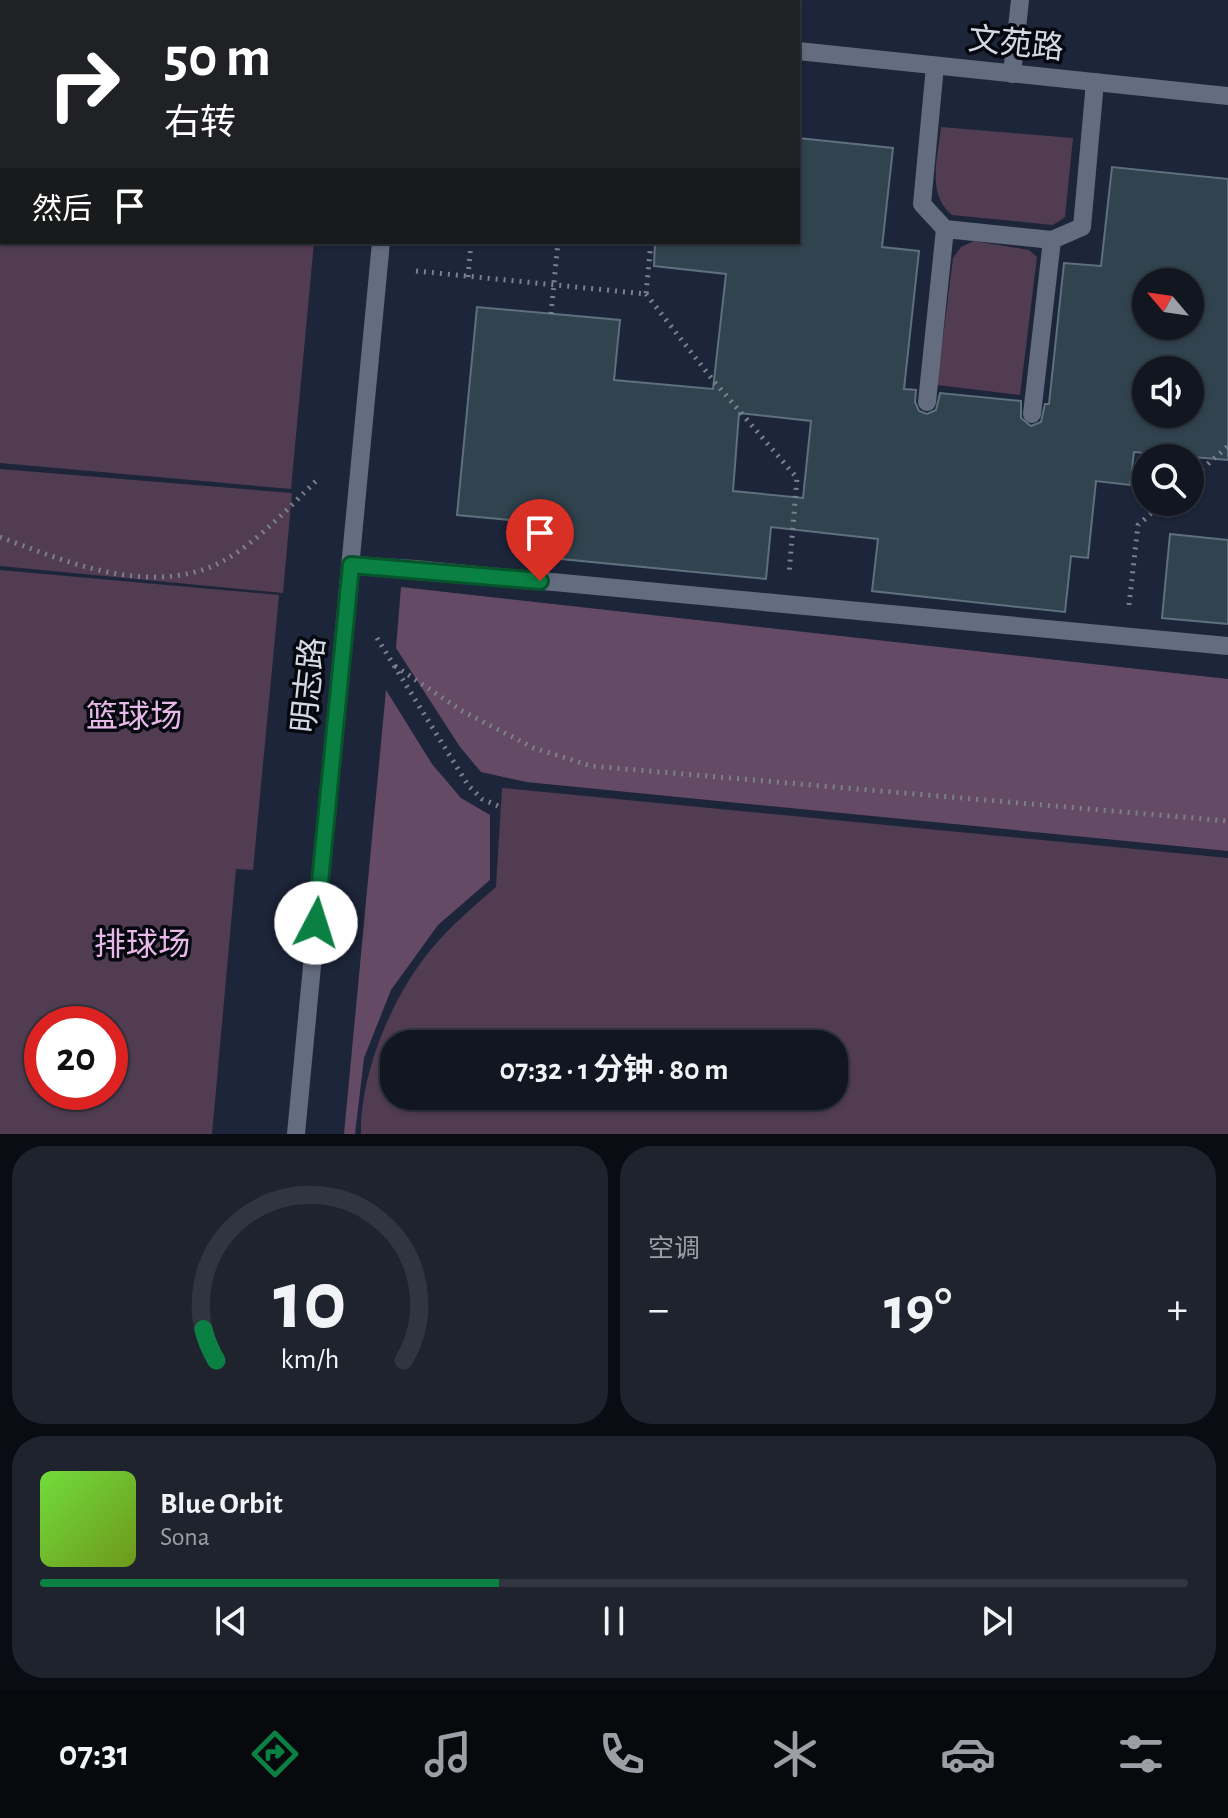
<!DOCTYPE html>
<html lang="zh">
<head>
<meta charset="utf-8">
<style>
  body { margin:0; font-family:"Alegreya Sans","Noto Sans SC",sans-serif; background:#1e232e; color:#f1f3f6; height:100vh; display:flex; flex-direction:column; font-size:30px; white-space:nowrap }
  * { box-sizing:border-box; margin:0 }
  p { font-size:26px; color:#9c9fa5 }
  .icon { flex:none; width:44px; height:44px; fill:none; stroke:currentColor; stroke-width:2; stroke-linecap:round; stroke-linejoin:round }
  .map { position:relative; height:1134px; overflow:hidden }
  .panel { display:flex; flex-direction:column; gap:12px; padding:12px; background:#090c12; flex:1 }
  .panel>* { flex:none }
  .top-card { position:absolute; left:0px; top:0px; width:800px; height:244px; box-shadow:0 2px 6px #0004,0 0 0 2px #30353f; background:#202124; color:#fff; overflow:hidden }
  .needle { width:52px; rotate:299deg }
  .controls { position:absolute; left:1132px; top:268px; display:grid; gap:16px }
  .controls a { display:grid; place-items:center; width:72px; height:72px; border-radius:50%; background:#111621; box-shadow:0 2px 6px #0004,0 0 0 2px #30353f; font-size:40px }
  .speed { position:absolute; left:24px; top:1006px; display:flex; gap:16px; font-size:40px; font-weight:700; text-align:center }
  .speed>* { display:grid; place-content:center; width:104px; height:104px; border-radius:50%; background:#111621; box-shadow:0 2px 6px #0004,0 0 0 2px #30353f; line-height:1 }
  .speed .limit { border:12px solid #d22; background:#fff; color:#111 }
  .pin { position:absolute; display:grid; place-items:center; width:68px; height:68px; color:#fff; margin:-82px -34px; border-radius:50% 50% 50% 0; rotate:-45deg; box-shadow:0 0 8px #0007 }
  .pin .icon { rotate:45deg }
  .me { position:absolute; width:88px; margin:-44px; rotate:5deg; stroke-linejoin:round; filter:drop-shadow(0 0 6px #0008) }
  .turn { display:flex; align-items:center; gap:28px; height:168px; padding:0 32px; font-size:36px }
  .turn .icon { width:104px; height:104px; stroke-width:2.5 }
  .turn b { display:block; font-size:56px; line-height:68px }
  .then { display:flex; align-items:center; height:76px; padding:0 32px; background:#0003; gap:16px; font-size:30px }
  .big { font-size:60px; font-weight:700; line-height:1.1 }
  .panel .tile { flex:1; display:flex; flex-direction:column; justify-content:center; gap:12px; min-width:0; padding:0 28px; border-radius:32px; background:#1e232e }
  .panel .dial { align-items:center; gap:0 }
  .dial svg { height:208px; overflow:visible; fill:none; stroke:#30353f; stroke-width:7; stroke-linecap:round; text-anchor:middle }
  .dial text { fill:#f1f3f6; stroke:none }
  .song { display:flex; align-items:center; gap:24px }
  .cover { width:96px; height:96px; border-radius:12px; background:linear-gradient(135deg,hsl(100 70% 55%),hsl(80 70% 35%)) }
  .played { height:8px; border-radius:4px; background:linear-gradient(90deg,#0b8043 40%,#30353f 40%) }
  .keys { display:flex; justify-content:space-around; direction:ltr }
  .heat { display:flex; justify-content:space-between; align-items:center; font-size:44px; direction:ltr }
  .panel .tiles { flex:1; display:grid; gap:12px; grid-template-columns:1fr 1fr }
  .tile:last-child { grid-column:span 2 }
  .trip { position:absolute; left:380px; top:1030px; width:468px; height:80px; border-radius:32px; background:#111621; box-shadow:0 2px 6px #0004,0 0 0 2px #30353f; font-weight:700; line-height:80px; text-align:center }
  .tab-bar { display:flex; height:128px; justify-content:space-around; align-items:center; background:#07090d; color:#9c9fa5 }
  .tab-bar .icon { width:56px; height:56px }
  .tab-bar .on { color:#0b8043 }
  .tab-bar b { font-size:36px; color:#f1f3f6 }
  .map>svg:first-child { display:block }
  .built { fill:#1d253a; fill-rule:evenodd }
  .green { fill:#513c52; fill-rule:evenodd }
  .forest { fill:#644a65 }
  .building { fill:#31434f; stroke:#5d707d; stroke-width:2; fill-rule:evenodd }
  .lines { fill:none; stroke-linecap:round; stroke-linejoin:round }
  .path { stroke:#7b808d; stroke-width:5; stroke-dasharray:2 6; stroke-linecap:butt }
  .lane { stroke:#646c7f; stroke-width:18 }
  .route-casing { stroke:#07532c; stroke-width:20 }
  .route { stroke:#0b8043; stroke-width:14 }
  .labels { text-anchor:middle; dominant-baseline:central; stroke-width:7; stroke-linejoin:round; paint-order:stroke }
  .street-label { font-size:32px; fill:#d4d8e3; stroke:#05080e }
  .park-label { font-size:32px; fill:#e8b8e9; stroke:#05080e }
</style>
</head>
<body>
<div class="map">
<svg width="1228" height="1134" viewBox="0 0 1228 1134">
  <rect width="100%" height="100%" fill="#171d2c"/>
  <path class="built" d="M 0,0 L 1228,0 L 1228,1134 L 0,1134 ZM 2,2 L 798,2 L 798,242 L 2,242 ZM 1146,282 L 1190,282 L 1190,326 L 1146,326 ZM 1146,370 L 1190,370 L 1190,414 L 1146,414 ZM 1146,458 L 1190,458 L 1190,502 L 1146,502 ZM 42,1024 L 110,1024 L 110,1092 L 42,1092 ZM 394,1044 L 834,1044 L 834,1096 L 394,1096 Z"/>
  <g class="green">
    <polygon points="0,55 2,242 314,242 291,489 0,463"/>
    <path d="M 941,127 L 1073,138 L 1065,217 L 1053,225 L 952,215 C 926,193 938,158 941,127 Z"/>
    <polygon points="974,241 1029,250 1037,257 1020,395 937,385 953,258 961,247"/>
    <polygon points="0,469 292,493 283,593 0,566"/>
    <path d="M 0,570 L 279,595 L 253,870 L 236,869 L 212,1134 L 0,1134 ZM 42,1024 L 110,1024 L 110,1092 L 42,1092 Z"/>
    <path d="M 502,788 L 1228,858 L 1228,1134 L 361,1134 C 360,1072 393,994 433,947 C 452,925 474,906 496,887 ZM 394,1044 L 834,1044 L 834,1096 L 394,1096 Z"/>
  </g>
  <g class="forest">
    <polygon points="401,587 1228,679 1228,851 526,782 481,772 460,747 396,648"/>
    <polygon points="386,690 432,764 461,798 490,815 490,880 438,925 391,990 364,1058 355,1134 344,1134"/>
  </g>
  <g class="building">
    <path d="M 798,138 L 893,148 L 882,247 L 919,251 L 904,389 L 916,390 L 915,402 L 919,411 L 927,414 L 936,410 L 940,393 L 1021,401 L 1021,418 L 1031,426 L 1041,422 L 1045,404 L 1049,404 L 1064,263 L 1101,266 L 1112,167 L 1228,179 L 1228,460 L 1134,452 L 1130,485 L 1096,481 L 1088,558 L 1071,556 L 1065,612 L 872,591 L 878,539 L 771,527 L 766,579 L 551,558 L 554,524 L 457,515 L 477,307 L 620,320 L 614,380 L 713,389 L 726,274 L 654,266 L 655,242 L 798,242 ZM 1146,282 L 1190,282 L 1190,326 L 1146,326 ZM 1146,370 L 1190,370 L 1190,414 L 1146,414 ZM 739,413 L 811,421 L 803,498 L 733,491 Z"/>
    <polygon points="1170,534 1228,540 1228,624 1162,618"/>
  </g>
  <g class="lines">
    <g class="path">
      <polyline points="761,2 762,0"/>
      <polyline points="416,271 646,294 651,242"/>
      <polyline points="468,277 471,242"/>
      <polyline points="646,294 712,379 797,478 789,574"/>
      <polyline points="551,314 558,242"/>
      <polyline points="1190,480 1228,446"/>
      <path d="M 0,537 C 64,561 139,593 208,568 C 248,553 287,509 317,480"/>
      <polyline points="1129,605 1138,525 1164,502"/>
      <polyline points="377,638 468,785 482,799 501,807"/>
      <polyline points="395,666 462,711 534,748 591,766 1228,821"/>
    </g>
    <g class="lane">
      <polyline points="295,0 317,2"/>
      <polyline points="404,2 404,0"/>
      <polyline points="798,51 1228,96"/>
      <polyline points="935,66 922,204 945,229 1052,240 1082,227 1095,82"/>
      <polyline points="1012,74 1020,0"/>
      <polyline points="927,402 945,229"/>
      <polyline points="1032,414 1052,240"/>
      <polyline points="351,565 415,569 1228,646"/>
      <polyline points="296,1134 381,242"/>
    </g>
  </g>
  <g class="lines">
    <defs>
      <polyline id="route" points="316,923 351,565 540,581"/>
    </defs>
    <use href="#route" class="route-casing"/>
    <use href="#route" class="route"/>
  </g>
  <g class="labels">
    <g class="street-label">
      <text transform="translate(1016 44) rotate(6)">文苑路</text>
      <text transform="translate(309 685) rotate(-84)">明志路</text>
    </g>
    <g class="park-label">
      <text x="134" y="717">篮球场</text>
      <text x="142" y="945">排球场</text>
    </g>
  </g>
</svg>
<div class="controls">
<a><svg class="needle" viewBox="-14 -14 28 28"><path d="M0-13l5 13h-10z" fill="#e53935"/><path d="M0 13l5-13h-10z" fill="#9c9fa5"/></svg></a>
<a><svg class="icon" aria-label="sound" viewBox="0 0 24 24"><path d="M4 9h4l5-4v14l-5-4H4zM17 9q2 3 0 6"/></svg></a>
<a><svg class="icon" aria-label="search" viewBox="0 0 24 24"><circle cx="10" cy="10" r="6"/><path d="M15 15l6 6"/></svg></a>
</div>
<div class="speed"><div class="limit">20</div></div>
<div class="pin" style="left:540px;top:581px;background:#d93025"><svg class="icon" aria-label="arrive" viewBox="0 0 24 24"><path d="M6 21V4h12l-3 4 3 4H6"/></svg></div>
<svg class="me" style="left:316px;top:923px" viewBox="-20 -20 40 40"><circle r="19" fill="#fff"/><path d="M0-13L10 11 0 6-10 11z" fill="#0b8043"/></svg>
<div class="trip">07:32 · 1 分钟 · 80 m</div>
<div class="top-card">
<div class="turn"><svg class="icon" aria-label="right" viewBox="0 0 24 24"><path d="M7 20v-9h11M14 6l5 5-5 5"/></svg><div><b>50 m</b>右转</div></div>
<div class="then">然后<svg class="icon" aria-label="arrive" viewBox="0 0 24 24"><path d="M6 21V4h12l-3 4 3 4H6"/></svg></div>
</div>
</div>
<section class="panel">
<div class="tiles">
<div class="tile dial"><svg viewBox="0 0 100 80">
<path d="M14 69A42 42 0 1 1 86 69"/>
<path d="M14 69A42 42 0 0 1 9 57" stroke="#0b8043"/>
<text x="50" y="56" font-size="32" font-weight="700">10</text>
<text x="50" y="72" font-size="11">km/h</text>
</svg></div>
<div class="tile"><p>空调</p>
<div class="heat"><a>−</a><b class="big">19°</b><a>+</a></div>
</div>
<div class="tile">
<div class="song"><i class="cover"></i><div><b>Blue Orbit</b><p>Sona</p></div></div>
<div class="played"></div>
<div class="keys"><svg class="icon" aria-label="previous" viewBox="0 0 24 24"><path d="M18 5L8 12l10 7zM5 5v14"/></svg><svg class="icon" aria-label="pause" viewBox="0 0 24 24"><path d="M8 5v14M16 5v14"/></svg><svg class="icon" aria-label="next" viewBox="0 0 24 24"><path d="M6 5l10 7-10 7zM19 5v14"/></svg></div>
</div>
</div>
</section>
<nav class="tab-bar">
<b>07:31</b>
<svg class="icon on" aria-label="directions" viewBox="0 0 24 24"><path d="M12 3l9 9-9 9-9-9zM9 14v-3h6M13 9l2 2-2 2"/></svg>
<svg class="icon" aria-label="music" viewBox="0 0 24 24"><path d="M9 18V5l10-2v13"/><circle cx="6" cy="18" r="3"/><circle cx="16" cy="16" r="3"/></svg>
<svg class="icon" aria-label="phone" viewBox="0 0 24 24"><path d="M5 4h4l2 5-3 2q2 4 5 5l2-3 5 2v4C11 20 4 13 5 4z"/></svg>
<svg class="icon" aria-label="climate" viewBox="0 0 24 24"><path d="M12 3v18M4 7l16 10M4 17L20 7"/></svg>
<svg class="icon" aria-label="car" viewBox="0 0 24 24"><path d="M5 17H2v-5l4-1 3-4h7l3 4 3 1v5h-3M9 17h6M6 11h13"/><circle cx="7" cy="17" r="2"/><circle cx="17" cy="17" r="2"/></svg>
<svg class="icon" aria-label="filters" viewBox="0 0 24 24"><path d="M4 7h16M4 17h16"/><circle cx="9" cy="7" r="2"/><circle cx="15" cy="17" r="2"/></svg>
</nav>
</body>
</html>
